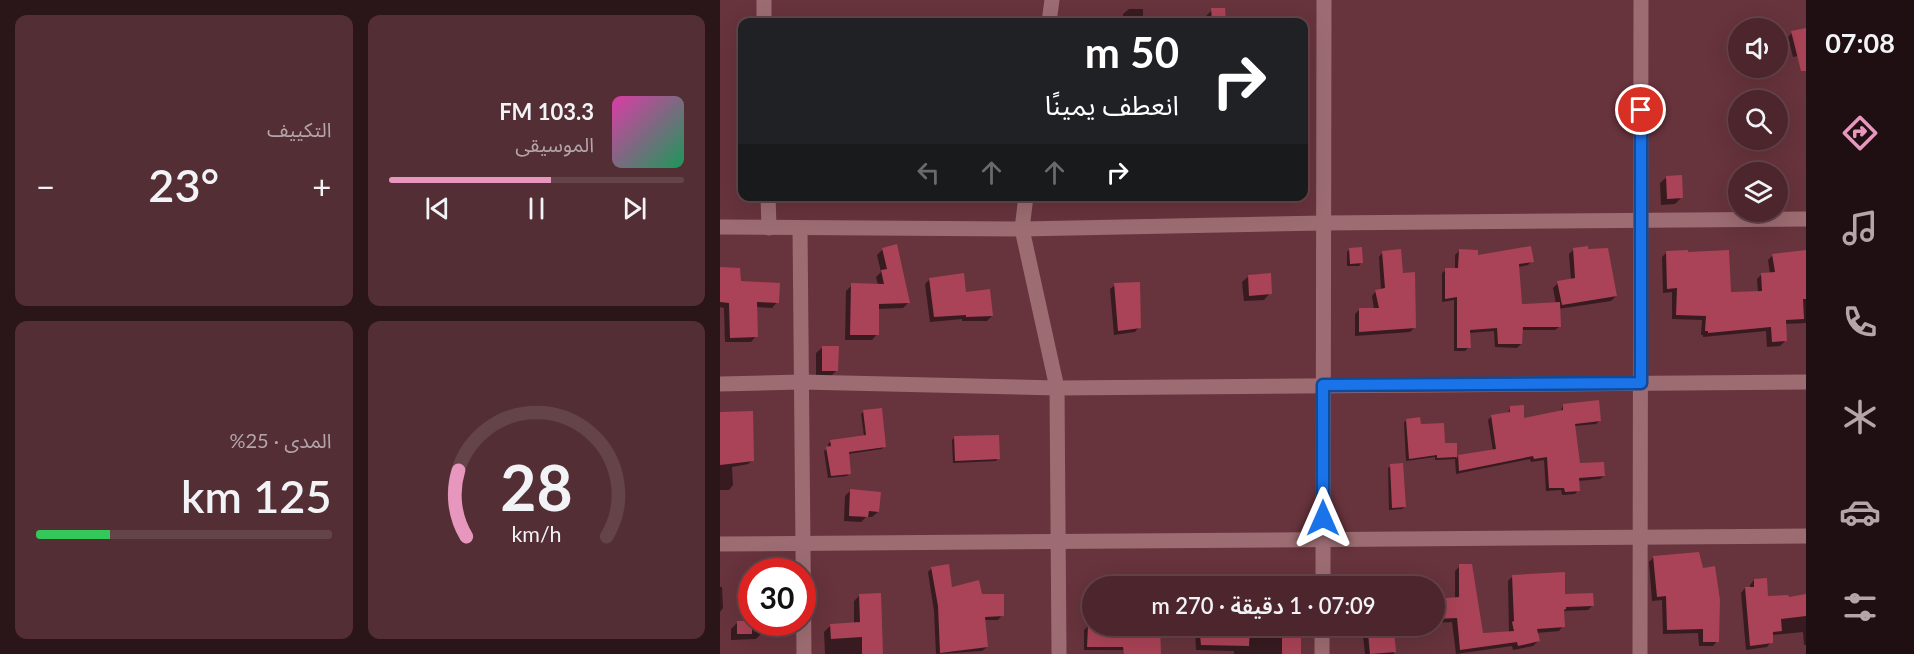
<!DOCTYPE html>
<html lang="ar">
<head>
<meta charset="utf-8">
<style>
  body { margin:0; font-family:Lato,"Noto Sans Arabic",sans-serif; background:#542e35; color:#f1f3f6; direction:rtl; height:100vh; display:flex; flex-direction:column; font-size:22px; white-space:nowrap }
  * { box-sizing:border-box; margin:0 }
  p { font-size:20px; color:#b3a5aa }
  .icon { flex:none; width:33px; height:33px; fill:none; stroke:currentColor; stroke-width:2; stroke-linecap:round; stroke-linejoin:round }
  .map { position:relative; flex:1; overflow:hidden; direction:ltr }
  .details { display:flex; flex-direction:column; gap:15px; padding:15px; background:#2a1519; width:720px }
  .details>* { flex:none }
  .top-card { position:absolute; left:18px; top:18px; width:570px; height:183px; border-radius:12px; box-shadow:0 6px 24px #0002,0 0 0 2px #644349; direction:rtl; background:#202124; color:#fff; overflow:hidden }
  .controls { position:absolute; left:1008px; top:18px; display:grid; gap:12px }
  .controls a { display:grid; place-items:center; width:60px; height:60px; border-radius:50%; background:#4d262d; box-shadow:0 6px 24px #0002,0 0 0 2px #644349; font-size:30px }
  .speed { position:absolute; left:18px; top:558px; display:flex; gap:12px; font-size:30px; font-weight:700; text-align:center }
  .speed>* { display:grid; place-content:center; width:78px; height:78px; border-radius:50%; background:#4d262d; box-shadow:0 6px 24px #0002,0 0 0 2px #644349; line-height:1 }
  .speed .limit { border:9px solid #d22; background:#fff; color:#111 }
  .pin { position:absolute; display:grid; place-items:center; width:51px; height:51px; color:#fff; margin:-26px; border:3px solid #fff; border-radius:50%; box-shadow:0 2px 6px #0007 }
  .me { position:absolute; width:66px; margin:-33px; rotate:0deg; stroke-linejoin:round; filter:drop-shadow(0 0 4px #0008) }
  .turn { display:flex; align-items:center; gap:21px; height:126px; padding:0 30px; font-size:27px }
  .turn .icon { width:78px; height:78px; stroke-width:2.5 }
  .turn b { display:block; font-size:42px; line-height:51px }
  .lanes { display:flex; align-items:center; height:57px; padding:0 30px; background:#0003; justify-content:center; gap:30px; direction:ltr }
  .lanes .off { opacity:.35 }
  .big { font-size:45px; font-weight:600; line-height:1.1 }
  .details .widget { flex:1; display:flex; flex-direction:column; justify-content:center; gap:9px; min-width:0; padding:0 21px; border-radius:12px; background:#542e35 }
  .details .dial { align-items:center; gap:0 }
  .dial svg { height:156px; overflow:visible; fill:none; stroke:#644349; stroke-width:7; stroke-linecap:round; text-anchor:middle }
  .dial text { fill:#f1f3f6; stroke:none }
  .song { display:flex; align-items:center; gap:18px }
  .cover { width:72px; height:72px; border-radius:9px; background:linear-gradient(135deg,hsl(320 70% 55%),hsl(150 70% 35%)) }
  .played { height:6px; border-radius:3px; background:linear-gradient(90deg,#e797bd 55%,#644349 55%) }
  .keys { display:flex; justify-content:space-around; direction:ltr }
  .heat { display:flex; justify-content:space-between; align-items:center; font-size:33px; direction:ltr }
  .charge { height:9px; border-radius:4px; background:linear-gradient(90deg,#34c759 25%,#644349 0) }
  .details .tiles { flex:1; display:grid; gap:15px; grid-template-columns:repeat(2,1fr) }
  .trip { position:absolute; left:362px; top:576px; width:363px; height:60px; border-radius:30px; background:#4d262d; box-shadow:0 6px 24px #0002,0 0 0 2px #644349; font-weight:600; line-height:60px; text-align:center; direction:rtl }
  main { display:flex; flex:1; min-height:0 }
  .tabs { display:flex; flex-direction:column; width:108px; justify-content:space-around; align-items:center; background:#1f0f12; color:#b3a5aa }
  .tabs .icon { width:42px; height:42px }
  .tabs .selected { color:#e797bd }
  .tabs b { font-size:27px; color:#f1f3f6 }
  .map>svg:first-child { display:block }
  .shadow { fill:#0007 }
  .building { fill:#aa4357 }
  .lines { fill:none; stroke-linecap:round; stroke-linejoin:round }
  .minor { stroke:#9c6c72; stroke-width:15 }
  .route-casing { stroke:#114b97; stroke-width:15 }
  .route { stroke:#1a73e8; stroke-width:10 }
</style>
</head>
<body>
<main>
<nav class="tabs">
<b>07:08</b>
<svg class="icon selected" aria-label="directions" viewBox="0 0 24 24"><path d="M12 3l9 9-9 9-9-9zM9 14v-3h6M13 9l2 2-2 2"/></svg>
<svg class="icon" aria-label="music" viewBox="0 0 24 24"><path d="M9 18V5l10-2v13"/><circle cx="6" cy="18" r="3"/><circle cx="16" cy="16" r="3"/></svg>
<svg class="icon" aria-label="phone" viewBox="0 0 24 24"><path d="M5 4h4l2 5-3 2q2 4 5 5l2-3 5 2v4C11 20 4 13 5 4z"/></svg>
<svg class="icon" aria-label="climate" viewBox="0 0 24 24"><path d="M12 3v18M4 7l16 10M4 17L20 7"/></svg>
<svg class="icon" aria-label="car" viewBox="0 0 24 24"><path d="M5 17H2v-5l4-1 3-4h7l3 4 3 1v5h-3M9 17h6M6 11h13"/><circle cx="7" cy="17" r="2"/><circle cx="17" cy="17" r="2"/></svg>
<svg class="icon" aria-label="filters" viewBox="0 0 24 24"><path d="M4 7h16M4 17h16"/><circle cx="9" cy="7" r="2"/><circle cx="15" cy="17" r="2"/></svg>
</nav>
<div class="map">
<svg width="1086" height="654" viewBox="0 0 1086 654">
  <rect width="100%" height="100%" fill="#67333c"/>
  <g class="shadow">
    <polygon points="409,9 423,9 423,22 403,22 403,14"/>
    <polygon points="503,9 504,22 484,22 483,19 492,10"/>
    <polygon points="1072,33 1086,37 1086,54 1073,57 1068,37"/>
    <polygon points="947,177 961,198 955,204 941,205 940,183"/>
    <polygon points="61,196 160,196 61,200"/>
    <polygon points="312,196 360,196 313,198"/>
    <polygon points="533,196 546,196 539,203"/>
    <polygon points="163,249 188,303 183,308 157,309 157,334 152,340 125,340 126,291 132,285 158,285 156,277 161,272 157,255"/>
    <polygon points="630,249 641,263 639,266 627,266 627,252"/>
    <polygon points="854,249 896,296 891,301 838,309 839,327 835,330 801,330 801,344 797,348 775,347 774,331 749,333 749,347 745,351 734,351 734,300 722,302 722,273 726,270 735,270 735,255 739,251 756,256 812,261 808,265 798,267 801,306 836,304 833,288 838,283 851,280 849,254"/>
    <polygon points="663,252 682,274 694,328 690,332 635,336 635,314 640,309 654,309 652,296 656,291 661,290 659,257"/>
    <polygon points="947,252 1009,293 1038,293 1037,279 1041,275 1050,274 1048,260 1053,255 1086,263 1086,323 1064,324 1065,341 1060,346 1047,347 1046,331 983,337 983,335 981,335 982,320 952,319 952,292 943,293 942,257"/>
    <polygon points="0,269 19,283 57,302 52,308 36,307 36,336 31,342 5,342 4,308 0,307"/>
    <polygon points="529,276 550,293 544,300 524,301 522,282"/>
    <polygon points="210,279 272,316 267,321 242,321 242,319 210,322 205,284"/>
    <polygon points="395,285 419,327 415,332 394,335 390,289"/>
    <polygon points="103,347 117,370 111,376 96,376 96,353"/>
    <polygon points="843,406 879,421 876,424 854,426 859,465 884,476 880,479 858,481 858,490 855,494 842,495 841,490 826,491 824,460 811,462 810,459 736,474 735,459 715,460 715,457 686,461 684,423 686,420 699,426 724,445 735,444 736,459 738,456 773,451 768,420 772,416 787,414 791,407 803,420 840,412"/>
    <polygon points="144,411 164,446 162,449 128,454 129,473 127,476 108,478 104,451 109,448 108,444 111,441 144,436 141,414"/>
    <polygon points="0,413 33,460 28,464 12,467 13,485 9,490 0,490"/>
    <polygon points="235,437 278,458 276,461 233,463 232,440"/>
    <polygon points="671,466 685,507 682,509 669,510 668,468"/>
    <polygon points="130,491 158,512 152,517 146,517 141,522 124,521 125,496"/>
    <polygon points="934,557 997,641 993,646 979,646 978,633 943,634 942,600 932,601 929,562"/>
    <polygon points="740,566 762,634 789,633 788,581 792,577 872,606 868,610 842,611 843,626 839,631 816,633 818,641 813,646 793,650 792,646 736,654 732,622 714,623 714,601 735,599 735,571"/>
    <polygon points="212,568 231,589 261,596 282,615 278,620 264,620 267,647 262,651 216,654 214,611 208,572"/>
    <polygon points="1034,580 1047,597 1067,599 1086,596 1086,645 1084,645 1083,632 1052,635 1051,642 1047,647 1026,650 1021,593 1025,588 1030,588 1030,585"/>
    <polygon points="0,587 2,587 3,608 0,612"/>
    <polygon points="140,595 161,654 105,654 104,632 111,625 134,624 134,601"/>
    <polygon points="18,622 42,622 42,633 36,639 11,640 11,629"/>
    <polygon points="369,626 439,626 439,654 416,654 416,650 364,650 364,630"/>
    <polygon points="475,626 578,626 579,654 514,654 514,651 476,650"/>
    <polygon points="642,626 672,626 674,654 645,654"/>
  </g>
  <g class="building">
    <polygon points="491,8 505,8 506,22 492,22"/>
    <polygon points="1086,28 1086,71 1081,71 1071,31"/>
    <polygon points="962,175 963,198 947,199 946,176"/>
    <polygon points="177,244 190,303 159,304 159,335 130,335 131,283 164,284 161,270 167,269 162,248"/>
    <polygon points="811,246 814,262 799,264 802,304 840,302 841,327 803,327 802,344 778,344 777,328 750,330 751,348 737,348 737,297 725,299 725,268 738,268 739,249 758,250 758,255"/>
    <polygon points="868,246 868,249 888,248 897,296 842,305 837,281 855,278 853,248"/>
    <polygon points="642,247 643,263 630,264 629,248"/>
    <polygon points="681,249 683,273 695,272 696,328 639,332 639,308 659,308 655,290 665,288 662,251"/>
    <polygon points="968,250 968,252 1009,250 1011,292 1042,291 1041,273 1055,272 1052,254 1086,250 1086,299 1083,299 1084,319 1066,320 1067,341 1052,342 1051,327 988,333 988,331 985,331 986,316 956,315 957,288 947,289 946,251"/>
    <polygon points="0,267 20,268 21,281 60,283 59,303 37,302 38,337 10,338 9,303 0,302"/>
    <polygon points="244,273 246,292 270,289 273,316 246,317 246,315 214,317 209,278"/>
    <polygon points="551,273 552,294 529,296 528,275"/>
    <polygon points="420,282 421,328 398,331 394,283"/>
    <polygon points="102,346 119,346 118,371 102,371"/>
    <polygon points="879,400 881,421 855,424 860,463 884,462 885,476 859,478 860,491 845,492 844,488 829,488 827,457 814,459 813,456 739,471 738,455 776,449 771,415 790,412 790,406 804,405 804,418 843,410 843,404"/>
    <polygon points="162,408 166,447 129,452 131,474 111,476 106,447 111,446 110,440 146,435 143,410"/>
    <polygon points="33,411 34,461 0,465 0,412"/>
    <polygon points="700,417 701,424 724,423 725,443 737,443 737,457 717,458 717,455 689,459 686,419"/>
    <polygon points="279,435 280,459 235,461 234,436"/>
    <polygon points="683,463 686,507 672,508 670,464"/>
    <polygon points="130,489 161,492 159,512 149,511 148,517 129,516"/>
    <polygon points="979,552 983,568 995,566 1000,600 999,642 983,642 983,629 947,630 946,596 937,597 933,556"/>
    <polygon points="229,564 232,587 259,580 262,594 284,594 284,616 265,617 268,647 220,653 218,606 211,567"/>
    <polygon points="739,564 752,564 763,633 794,631 792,622 794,621 792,575 845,572 845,594 873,593 874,606 846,607 846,609 844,610 845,627 817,629 820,641 798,646 797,642 740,650 737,618 714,619 714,599 739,597"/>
    <polygon points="1047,578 1048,596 1068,595 1069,597 1086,594 1086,616 1061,619 1062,631 1053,632 1053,643 1030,646 1025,587 1034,587 1034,579"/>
    <polygon points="161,593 163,654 142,654 142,637 111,639 110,624 140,622 139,594"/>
    <rect x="17" y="621" width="15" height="13"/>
    <polygon points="368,626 440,626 441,654 404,654 403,647 367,647"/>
    <polygon points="479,626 530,626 529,646 481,645"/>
    <rect x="562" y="626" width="19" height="28"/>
    <polygon points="674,630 676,652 650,654 648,633"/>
  </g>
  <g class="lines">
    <g class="minor">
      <polyline points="44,0 44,22"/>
      <polyline points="329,22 332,0"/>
      <polyline points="48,196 49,228"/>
      <polyline points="306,196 302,229 337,388 339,654"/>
      <polyline points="0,227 302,229 604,223 1086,219"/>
      <polyline points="80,228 84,654"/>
      <polyline points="0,384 81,382 337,388 1086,382"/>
      <polyline points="0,544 1086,536"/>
      <polyline points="603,586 604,0"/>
      <polyline points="602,654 602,626"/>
      <polyline points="920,654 921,0"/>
    </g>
  </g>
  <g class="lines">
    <defs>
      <polyline id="route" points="603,518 603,385 921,383 921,110"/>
    </defs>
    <use href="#route" class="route-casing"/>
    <use href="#route" class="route"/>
  </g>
</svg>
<div class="controls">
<a><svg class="icon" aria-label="sound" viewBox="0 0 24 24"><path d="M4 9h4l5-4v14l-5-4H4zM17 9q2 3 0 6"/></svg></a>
<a><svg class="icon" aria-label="search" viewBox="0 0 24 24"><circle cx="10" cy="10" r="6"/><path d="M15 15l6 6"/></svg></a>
<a><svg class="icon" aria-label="layers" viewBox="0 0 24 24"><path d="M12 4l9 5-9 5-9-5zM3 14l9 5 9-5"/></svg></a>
</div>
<div class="speed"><div class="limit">30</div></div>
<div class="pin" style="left:921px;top:110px;background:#d93025"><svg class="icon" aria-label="arrive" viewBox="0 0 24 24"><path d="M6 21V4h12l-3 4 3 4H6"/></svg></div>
<svg class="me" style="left:603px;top:518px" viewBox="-20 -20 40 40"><path d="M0-17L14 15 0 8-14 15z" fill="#1a73e8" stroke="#fff" stroke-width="4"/></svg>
<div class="trip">07:09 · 1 دقيقة · 270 m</div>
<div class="top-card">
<div class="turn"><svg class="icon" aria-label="right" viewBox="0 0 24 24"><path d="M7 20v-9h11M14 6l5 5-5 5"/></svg><div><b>50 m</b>انعطف يمينًا</div></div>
<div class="lanes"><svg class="icon off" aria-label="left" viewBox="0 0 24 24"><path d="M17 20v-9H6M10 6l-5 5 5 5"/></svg><svg class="icon off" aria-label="ahead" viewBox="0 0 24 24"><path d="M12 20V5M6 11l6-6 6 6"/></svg><svg class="icon off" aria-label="ahead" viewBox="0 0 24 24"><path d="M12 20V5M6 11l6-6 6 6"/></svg><svg class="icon" aria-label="right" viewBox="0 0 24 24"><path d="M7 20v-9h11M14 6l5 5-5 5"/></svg></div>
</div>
</div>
<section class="details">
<div class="tiles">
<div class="widget">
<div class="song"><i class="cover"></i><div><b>103.3 FM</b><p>الموسيقى</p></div></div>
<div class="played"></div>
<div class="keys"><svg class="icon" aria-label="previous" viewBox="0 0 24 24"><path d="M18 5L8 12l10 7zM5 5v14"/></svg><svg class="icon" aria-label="pause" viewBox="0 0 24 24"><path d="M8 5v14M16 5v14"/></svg><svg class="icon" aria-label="next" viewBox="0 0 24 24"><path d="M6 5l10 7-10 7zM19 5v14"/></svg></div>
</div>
<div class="widget"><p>التكييف</p>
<div class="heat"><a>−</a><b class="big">23°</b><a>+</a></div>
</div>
<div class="widget dial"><svg viewBox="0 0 100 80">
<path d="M14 69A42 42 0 1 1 86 69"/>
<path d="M14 69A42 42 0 0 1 10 35" stroke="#e797bd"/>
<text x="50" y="56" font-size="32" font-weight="700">28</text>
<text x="50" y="72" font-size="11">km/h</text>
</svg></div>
<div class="widget"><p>المدى · 25%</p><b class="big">125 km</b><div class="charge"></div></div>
</div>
</section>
</main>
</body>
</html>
